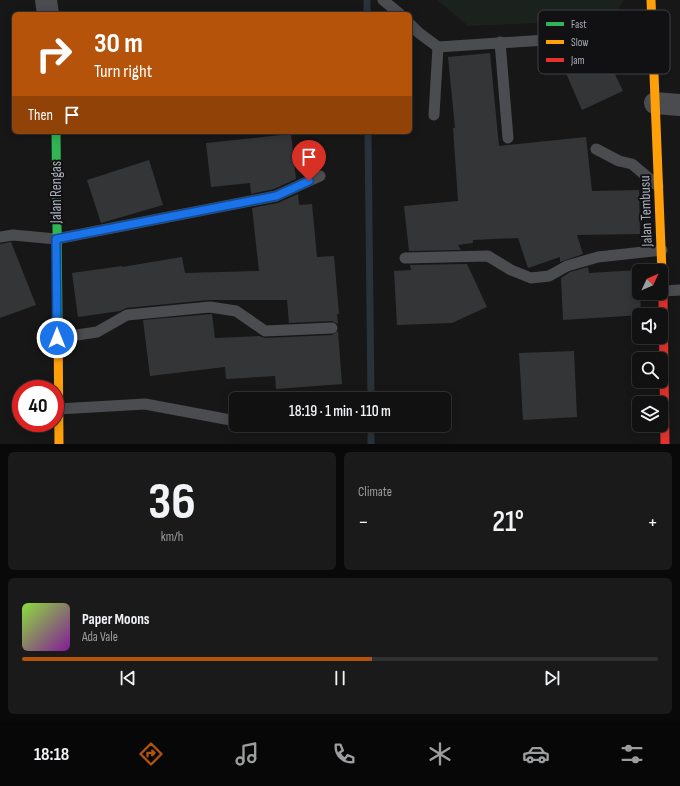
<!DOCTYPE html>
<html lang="en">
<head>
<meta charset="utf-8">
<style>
  body { margin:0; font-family:"Sofia Sans Condensed",sans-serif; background:#1a1a1a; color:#f1f3f6; height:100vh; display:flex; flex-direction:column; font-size:15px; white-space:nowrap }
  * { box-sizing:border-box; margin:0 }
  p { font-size:13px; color:#9c9d9f }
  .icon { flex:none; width:22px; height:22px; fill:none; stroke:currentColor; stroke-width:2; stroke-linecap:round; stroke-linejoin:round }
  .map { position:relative; height:444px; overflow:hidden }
  .drawer { display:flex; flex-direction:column; gap:8px; padding:8px; background:#090909; flex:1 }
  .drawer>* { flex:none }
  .guide { position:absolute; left:12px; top:12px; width:400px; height:122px; border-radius:6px; box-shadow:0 2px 10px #0003,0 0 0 1px #303131; background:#b45309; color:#fff; overflow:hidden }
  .needle { width:26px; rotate:46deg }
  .tools { position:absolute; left:632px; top:264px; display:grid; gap:8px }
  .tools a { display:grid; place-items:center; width:36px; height:36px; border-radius:6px; background:#111; box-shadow:0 2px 10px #0003,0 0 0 1px #303131; font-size:20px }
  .speed { position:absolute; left:12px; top:380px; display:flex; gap:8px; font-size:20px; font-weight:700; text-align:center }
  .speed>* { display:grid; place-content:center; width:52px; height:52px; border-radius:50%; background:#111; box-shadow:0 2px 10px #0003,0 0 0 1px #303131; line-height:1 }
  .speed .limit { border:6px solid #d22; background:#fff; color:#111 }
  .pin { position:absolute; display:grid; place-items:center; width:34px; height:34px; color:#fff; margin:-41px -17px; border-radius:50% 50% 50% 0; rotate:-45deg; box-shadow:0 0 4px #0007 }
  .pin .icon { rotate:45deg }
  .me { position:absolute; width:44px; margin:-22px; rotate:0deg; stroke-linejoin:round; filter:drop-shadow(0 0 3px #0008) }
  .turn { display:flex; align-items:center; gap:14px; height:84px; padding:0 16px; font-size:18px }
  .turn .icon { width:52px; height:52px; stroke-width:2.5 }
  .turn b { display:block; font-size:28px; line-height:34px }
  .then { display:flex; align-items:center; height:38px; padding:0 16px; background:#0003; gap:8px; font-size:15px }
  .big { font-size:30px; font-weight:600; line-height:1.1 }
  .drawer .widget { flex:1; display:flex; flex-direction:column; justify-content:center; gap:6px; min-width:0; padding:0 14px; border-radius:6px; background:#1a1a1a }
  .drawer .dial { align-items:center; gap:0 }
  .dial b { font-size:52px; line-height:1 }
  .song { display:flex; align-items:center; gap:12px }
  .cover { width:48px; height:48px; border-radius:6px; background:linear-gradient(135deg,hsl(90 70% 55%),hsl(290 70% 35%)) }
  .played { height:4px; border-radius:2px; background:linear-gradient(90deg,#b45309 55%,#303131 55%) }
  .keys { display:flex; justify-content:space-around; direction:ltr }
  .heat { display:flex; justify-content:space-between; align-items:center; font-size:22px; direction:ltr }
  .drawer .tiles { flex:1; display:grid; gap:8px; grid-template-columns:1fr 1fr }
  .widget:last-child { grid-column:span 2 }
  .trip { position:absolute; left:229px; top:392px; width:222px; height:40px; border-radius:6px; background:#111; box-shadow:0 2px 10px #0003,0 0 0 1px #303131; font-weight:600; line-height:40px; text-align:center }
  .dock { display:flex; height:64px; justify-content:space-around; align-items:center; background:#070707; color:#9c9d9f }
  .dock .icon { width:28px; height:28px }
  .dock .active { color:#b45309 }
  .dock b { font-size:18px; color:#f1f3f6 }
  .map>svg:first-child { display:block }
  .green { fill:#1b211c }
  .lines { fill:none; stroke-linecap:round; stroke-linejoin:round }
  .stream { stroke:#2a3239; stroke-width:7 }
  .building { fill:#343537 }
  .lane { stroke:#4b4c50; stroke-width:11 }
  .street { stroke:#4b4c50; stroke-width:22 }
  .fast { stroke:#30b455; stroke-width:9 }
  .slow { stroke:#ff9f0a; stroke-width:9 }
  .jam { stroke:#e5322d; stroke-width:9 }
  .route-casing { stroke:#114b97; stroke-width:10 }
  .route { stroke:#1a73e8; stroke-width:7 }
  .labels { text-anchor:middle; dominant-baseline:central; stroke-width:4; stroke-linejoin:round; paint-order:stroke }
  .street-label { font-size:15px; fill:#a8adb8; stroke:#111113 }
  .key { fill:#111113; stroke:#3e4045; stroke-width:1 }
  .key-label { font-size:11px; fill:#a8adb8 }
</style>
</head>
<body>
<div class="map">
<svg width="680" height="444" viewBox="0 0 680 444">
  <rect width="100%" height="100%" fill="#171717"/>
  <polygon class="green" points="437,0 624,0 613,20 468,26"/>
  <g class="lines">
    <g class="stream">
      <polyline points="367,0 367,14"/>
      <polyline points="368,132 371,399"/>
      <polyline points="371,425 371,444"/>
    </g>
  </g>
  <g class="building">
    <polygon points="490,53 499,146 586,137 592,191 639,190 640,234 577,235 583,254 560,262 560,257 528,268 518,238 473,240 473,243 458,245 461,250 409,251 404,206 458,201 453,128 455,128 448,57"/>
    <polygon points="605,53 623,91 582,110 565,71"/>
    <polygon points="291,134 296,179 274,189 251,194 250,183 211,187 206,143"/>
    <polygon points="149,160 163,205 101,223 87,180"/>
    <polygon points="298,194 299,205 312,204 317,257 334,256 339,314 337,314 338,324 332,321 289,323 287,300 209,300 126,308 120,311 78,317 72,273 122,266 122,267 182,257 185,273 259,271 252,208 278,203"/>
    <polygon points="11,242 36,305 0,318 0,244"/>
    <polygon points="467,264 487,307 452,323 397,325 394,271 411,270 410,265"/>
    <polygon points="588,267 589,273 639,270 639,293 640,293 641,315 563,320 561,278 570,272"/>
    <polygon points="212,314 215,338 259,336 265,338 332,335 338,331 342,384 276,389 275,376 226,379 225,367 150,376 143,320"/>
    <polygon points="574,351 577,417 523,420 519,353"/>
  </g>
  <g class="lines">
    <g class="lane">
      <polyline points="383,0 400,14"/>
      <polyline points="410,24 419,33 438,47 652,33"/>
      <polyline points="500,42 508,138"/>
      <polyline points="434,115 438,47"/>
      <polyline points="596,149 619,161 632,164 658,186"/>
      <polyline points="0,237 13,235 56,239 276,196 320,176"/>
      <polyline points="405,258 488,256 511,270 531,278 549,276 567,266 598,257 662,250"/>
      <polyline points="663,291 680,290"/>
      <polyline points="57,338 97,332 127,315 210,307 236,311 265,331 332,328"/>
      <polyline points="58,409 145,404 236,421"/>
      <polyline points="254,425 261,426"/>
    </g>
    <g class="street">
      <polyline points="46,0 48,14"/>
      <polyline points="655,103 680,105"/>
    </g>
    <polyline class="fast" points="56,132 58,319"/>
    <g class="slow">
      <polyline points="651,0 663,297"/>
      <polyline points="58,319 59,444"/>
    </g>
    <polyline class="jam" points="663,297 665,444"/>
  </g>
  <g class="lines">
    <defs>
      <polyline id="route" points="57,338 56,239 276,196 309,181"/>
    </defs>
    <use href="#route" class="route-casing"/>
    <use href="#route" class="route"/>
  </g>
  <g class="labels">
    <g class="street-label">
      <text transform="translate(56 192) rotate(-90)">Jalan Rengas</text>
      <text transform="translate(646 211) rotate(-92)">Jalan Tembusu</text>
    </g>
  </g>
  <rect x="538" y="10" width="132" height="64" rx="6" class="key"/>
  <rect x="546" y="22" width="18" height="4" fill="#30b455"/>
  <rect x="546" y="40" width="18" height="4" fill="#ff9f0a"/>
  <rect x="546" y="58" width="18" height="4" fill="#e5322d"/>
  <g class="key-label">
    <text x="571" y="28">Fast</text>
    <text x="571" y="46">Slow</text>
    <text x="571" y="64">Jam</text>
  </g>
</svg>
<div class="tools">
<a><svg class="needle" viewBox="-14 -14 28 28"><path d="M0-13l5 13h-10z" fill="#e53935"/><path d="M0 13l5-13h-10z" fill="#9c9d9f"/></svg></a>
<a><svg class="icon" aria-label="sound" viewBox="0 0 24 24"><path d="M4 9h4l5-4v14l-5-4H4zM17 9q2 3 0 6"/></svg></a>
<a><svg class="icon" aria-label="search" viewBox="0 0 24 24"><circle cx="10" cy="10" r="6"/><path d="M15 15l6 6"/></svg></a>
<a><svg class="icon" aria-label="layers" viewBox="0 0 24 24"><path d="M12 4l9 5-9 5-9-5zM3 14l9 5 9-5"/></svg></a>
</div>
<div class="speed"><div class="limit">40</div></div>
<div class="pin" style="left:309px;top:181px;background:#d93025"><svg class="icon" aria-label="arrive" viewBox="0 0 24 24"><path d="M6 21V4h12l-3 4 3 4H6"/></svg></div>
<svg class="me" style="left:57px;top:338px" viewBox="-20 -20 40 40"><circle r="17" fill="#1a73e8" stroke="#fff" stroke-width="3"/><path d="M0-11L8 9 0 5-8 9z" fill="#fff"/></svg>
<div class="trip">18:19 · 1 min · 110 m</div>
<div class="guide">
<div class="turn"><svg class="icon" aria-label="right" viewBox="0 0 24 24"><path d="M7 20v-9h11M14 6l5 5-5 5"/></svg><div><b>30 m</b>Turn right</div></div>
<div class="then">Then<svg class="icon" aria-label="arrive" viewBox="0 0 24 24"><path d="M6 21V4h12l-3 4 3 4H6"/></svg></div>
</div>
</div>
<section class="drawer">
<div class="tiles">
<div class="widget dial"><b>36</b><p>km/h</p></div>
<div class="widget"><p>Climate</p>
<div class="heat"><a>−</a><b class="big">21°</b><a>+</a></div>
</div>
<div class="widget">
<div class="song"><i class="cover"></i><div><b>Paper Moons</b><p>Ada Vale</p></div></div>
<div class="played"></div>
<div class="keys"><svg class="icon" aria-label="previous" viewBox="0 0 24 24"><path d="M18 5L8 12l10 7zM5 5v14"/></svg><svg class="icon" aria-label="pause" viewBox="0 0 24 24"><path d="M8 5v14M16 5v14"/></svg><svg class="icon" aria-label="next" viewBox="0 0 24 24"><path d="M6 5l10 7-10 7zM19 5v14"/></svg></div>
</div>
</div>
</section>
<nav class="dock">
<b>18:18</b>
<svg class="icon active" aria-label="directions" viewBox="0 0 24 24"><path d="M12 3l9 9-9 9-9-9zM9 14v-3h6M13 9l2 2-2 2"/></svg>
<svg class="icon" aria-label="music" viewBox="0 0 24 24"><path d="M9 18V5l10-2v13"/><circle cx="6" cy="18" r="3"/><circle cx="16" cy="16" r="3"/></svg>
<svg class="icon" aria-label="phone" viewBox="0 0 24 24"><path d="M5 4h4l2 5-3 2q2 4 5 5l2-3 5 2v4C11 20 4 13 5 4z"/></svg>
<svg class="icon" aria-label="climate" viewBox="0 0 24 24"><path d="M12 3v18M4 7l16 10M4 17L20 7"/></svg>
<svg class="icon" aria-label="car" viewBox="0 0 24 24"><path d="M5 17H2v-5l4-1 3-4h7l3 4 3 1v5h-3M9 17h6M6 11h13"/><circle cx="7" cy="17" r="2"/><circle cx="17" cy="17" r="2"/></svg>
<svg class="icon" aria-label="filters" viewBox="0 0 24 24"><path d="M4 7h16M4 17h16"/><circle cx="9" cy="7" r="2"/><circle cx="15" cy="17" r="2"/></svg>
</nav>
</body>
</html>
